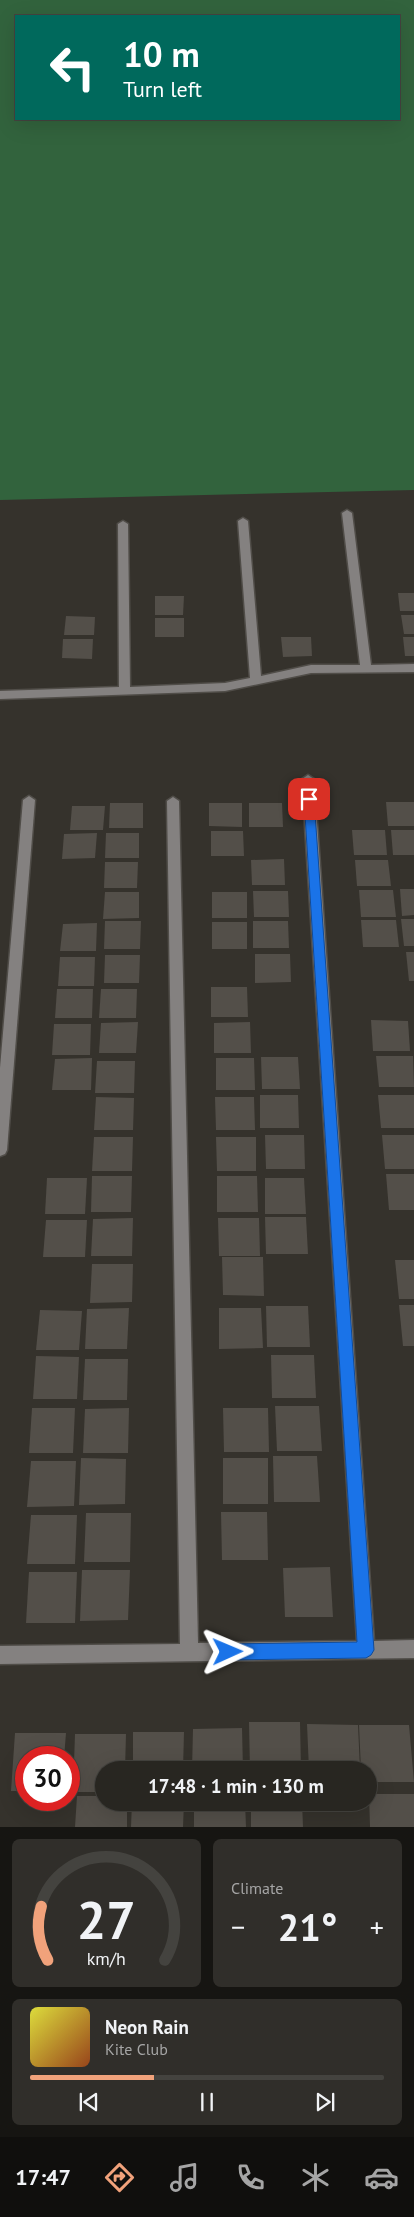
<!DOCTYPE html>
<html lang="en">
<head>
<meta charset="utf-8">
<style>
  body { margin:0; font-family:"PT Sans",sans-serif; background:#302e2a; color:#f1f3f6; height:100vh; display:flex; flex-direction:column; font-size:19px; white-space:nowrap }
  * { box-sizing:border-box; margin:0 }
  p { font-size:16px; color:#a5a5a5 }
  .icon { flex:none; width:28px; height:28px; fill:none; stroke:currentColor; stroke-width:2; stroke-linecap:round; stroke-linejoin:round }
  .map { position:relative; height:1827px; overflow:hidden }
  .panel { display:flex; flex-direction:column; gap:12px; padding:12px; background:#161512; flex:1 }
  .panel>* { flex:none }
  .guide { position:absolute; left:15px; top:15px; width:385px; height:105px; border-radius:0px; box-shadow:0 5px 20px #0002,0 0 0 1px #44433f; background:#00695c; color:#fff; overflow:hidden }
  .speed { position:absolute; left:15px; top:1746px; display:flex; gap:10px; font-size:25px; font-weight:700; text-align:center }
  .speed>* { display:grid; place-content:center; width:65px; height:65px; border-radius:50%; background:#282621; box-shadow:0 5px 20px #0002,0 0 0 1px #44433f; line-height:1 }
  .speed .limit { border:8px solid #d22; background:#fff; color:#111 }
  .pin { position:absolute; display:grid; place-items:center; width:42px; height:42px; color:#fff; margin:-21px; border-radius:10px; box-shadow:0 2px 8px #0006 }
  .me { position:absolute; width:55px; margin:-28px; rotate:89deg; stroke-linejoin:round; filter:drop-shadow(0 0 4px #0008) }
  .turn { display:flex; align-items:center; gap:18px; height:105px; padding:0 25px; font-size:22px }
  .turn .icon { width:65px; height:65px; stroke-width:2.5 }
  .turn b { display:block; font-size:35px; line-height:42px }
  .big { font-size:38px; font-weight:800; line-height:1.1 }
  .panel .tile { flex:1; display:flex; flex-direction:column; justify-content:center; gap:8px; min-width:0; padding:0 18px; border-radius:8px; background:#302e2a }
  .panel .dial { align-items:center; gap:0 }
  .dial svg { height:130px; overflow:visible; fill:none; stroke:#44433f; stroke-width:7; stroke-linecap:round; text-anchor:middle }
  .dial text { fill:#f1f3f6; stroke:none }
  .song { display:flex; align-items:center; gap:15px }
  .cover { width:60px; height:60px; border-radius:8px; background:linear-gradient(135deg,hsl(60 70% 55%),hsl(20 70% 35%)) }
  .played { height:5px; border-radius:2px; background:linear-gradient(90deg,#f1a27b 35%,#44433f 35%) }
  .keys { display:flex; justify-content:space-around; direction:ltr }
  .heat { display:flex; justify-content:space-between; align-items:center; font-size:28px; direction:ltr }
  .panel .tiles { flex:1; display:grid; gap:12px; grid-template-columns:1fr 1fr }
  .tile:last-child { grid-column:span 2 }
  .trip { position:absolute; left:95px; top:1761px; width:282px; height:50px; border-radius:25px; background:#282621; box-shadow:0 5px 20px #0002,0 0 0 1px #44433f; font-weight:800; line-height:50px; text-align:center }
  .dock { display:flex; height:80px; justify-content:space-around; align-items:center; background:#100f0d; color:#a5a5a5 }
  .dock .icon { width:35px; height:35px }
  .dock .active { color:#f1a27b }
  .dock b { font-size:22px; color:#f1f3f6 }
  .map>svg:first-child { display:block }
  .green { fill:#32633d; fill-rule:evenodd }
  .building { fill:#534f49 }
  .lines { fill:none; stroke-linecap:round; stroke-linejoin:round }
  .minor-casing { stroke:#504d48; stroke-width:3 }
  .minor { fill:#848180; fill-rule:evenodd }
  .route { fill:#1a73e8; stroke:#114b97 }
</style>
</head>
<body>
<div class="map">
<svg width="414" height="1827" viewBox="0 0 414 1827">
  <rect width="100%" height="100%" fill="#35322c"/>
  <path class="green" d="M 0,0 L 414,0 L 414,490 L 0,500 ZM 16,16 L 399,16 L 399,119 L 16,119 Z"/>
  <g class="building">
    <polygon points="398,593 414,593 414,611 400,611"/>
    <polygon points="155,596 184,596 183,615 155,615"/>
    <polygon points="401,615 414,615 414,634 404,634"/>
    <polygon points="66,616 95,617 94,635 64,635"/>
    <rect x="155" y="618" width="29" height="19"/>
    <polygon points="281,637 311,637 312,656 283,657"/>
    <polygon points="403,637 414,637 414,656 405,656"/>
    <polygon points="63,639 93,639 92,659 62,658"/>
    <polygon points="386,802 414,802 414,826 388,826"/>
    <polygon points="110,803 143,803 143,828 109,828"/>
    <polygon points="209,803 242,803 242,827 209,826"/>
    <polygon points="249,803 282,803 283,827 249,827"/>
    <polygon points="72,806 105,806 103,830 70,830"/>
    <polygon points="352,830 385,830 387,855 354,855"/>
    <polygon points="391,830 414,830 414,855 393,855"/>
    <polygon points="211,831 243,831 244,856 211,856"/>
    <polygon points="97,833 95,858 62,859 64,834"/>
    <polygon points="106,833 139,833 139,858 105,858"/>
    <polygon points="284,859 285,885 252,885 251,860"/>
    <polygon points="355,860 388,860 391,886 357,886"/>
    <polygon points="105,862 138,862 137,888 104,888"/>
    <polygon points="400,889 414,889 414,915 402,916"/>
    <polygon points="359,890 393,890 396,917 361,917"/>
    <polygon points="253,891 288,891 289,917 254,917"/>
    <polygon points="105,892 139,892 139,918 103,919"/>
    <rect x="212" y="892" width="35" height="26"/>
    <polygon points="401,919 414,919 414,946 404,946"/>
    <polygon points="361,920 396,920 399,947 363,947"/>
    <polygon points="105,921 141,921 140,949 104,949"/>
    <polygon points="253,921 288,921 289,948 253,948"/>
    <rect x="212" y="922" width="35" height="27"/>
    <polygon points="97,923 96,951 60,951 63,924"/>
    <polygon points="406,952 414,952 414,981 409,981"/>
    <polygon points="255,954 290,954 291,982 255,983"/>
    <polygon points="105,955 140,955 139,983 104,983"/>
    <polygon points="60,957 95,957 94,986 58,986"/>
    <polygon points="211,987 247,987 248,1017 211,1017"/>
    <polygon points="57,989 93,989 92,1018 55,1018"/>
    <polygon points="101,989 137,989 136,1018 99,1018"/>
    <polygon points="371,1020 408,1021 410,1051 373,1051"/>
    <polygon points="138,1022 136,1053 99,1053 101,1023"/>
    <polygon points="250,1022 251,1053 214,1053 214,1023"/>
    <polygon points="54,1024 91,1024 90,1055 52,1055"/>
    <polygon points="376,1056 413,1056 414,1087 379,1087"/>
    <polygon points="261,1057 298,1057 300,1089 262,1089"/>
    <polygon points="92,1058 91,1090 52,1090 55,1059"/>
    <polygon points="216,1058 254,1058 255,1090 216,1090"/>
    <polygon points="97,1061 135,1061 134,1093 95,1093"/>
    <polygon points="260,1095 298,1095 299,1128 260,1128"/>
    <polygon points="378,1095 414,1095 414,1128 381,1128"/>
    <polygon points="96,1097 134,1098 133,1130 94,1130"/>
    <polygon points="215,1097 254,1097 255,1130 216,1130"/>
    <polygon points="265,1135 304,1135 305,1169 266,1169"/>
    <polygon points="382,1135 414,1135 414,1169 385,1169"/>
    <polygon points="94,1137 133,1137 132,1171 92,1171"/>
    <polygon points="216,1137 256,1137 256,1171 217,1171"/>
    <polygon points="386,1174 414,1174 414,1210 389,1210"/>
    <polygon points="92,1176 132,1176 131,1212 91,1212"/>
    <polygon points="217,1176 257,1176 258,1212 217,1212"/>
    <polygon points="47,1178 87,1178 85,1214 45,1214"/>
    <polygon points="265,1178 304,1178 306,1214 265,1214"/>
    <polygon points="265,1217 306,1217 308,1254 266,1254"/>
    <polygon points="133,1218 132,1256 91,1256 93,1219"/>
    <polygon points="218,1218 259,1218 260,1256 219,1256"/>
    <polygon points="46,1220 87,1220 85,1257 43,1257"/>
    <polygon points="222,1257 263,1257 264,1296 223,1295"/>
    <polygon points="395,1260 414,1260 414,1299 399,1299"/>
    <polygon points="92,1264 133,1264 132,1302 90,1303"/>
    <polygon points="399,1305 414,1305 414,1346 403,1346"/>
    <polygon points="266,1306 308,1306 310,1347 267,1347"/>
    <polygon points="129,1308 127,1349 85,1349 87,1309"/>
    <polygon points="219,1308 261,1308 263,1348 219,1349"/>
    <polygon points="40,1310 82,1311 79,1350 36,1350"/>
    <polygon points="271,1355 314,1355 316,1398 272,1398"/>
    <polygon points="36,1356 79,1357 77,1399 33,1399"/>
    <polygon points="85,1359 128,1359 127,1400 83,1400"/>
    <polygon points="275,1406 319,1406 322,1451 277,1451"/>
    <polygon points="32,1408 75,1408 73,1453 29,1453"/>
    <polygon points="129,1408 128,1453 83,1453 85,1409"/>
    <polygon points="223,1408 268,1408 269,1452 224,1452"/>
    <polygon points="273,1456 317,1456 320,1502 274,1502"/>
    <polygon points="81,1458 126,1459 125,1504 79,1505"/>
    <rect x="223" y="1458" width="45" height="46"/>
    <polygon points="31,1461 76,1461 74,1506 27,1507"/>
    <polygon points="221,1512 267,1512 268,1560 222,1560"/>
    <polygon points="86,1513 131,1513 130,1562 84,1562"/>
    <polygon points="31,1515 77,1515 75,1564 27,1564"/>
    <polygon points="330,1567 333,1617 285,1617 283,1568"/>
    <polygon points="82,1570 130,1570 128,1620 80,1621"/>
    <polygon points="29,1572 77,1572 75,1623 26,1623"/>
    <polygon points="249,1722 300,1722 301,1770 250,1770"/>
    <polygon points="307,1724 358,1725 360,1770 309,1770"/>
    <polygon points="359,1725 409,1725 414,1782 369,1782 369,1770 361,1770"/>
    <polygon points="242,1728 243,1770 192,1770 193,1729"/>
    <polygon points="133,1732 184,1732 183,1770 133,1770"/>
    <polygon points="15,1733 66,1733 64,1758 26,1758 26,1791 11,1791"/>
    <polygon points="75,1734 126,1734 125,1770 104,1770 104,1792 73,1792"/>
    <polygon points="369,1794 414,1794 414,1827 370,1827"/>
    <polygon points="77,1796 104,1796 104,1802 127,1802 127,1827 75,1827"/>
    <polygon points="132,1802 184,1802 183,1827 131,1827"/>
    <polygon points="194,1802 245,1802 246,1827 194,1827"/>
    <polygon points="251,1802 302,1802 303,1827 251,1827"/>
  </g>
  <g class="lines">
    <defs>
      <g id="minor">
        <polygon points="347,510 352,513 371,665 414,664 414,672 311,673 225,691 0,699 0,691 119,687 118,524 123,521 128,524 130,687 225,683 250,678 238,521 243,518 248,521 261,676 311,665 360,665 342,513"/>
        <polygon points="308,775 314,779 374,1641 414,1640 414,1658 0,1664 0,1646 180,1644 167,801 173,797 179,801 198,1643 357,1641 302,779"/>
        <polygon points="29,796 35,800 7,1150 5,1154 0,1156 0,1068 23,800"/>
      </g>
    </defs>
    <use href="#minor" class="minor-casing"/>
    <use href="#minor" class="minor"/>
  </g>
  <polygon class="route" points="309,795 314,799 374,1650 371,1655 366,1658 228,1660 223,1658 220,1652 223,1646 228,1644 357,1642 304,799"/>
</svg>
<div class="speed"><div class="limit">30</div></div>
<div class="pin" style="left:309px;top:799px;background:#d93025"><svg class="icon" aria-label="arrive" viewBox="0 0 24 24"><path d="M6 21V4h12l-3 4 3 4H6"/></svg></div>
<svg class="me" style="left:228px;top:1652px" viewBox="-20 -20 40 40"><path d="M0-17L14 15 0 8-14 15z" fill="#1a73e8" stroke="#fff" stroke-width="4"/></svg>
<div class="trip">17:48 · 1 min · 130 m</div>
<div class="guide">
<div class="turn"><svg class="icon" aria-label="left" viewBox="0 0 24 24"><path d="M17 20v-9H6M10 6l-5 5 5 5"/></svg><div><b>10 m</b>Turn left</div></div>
</div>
</div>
<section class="panel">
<div class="tiles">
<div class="tile dial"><svg viewBox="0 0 100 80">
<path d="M14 69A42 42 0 1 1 86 69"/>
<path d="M14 69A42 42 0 0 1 10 36" stroke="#f1a27b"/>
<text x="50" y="56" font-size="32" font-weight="700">27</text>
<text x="50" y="72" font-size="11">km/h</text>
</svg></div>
<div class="tile"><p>Climate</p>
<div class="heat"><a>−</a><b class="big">21°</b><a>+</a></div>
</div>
<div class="tile">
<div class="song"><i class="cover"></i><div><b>Neon Rain</b><p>Kite Club</p></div></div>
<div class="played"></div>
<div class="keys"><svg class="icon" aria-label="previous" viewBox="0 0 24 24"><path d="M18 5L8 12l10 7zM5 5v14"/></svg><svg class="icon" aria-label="pause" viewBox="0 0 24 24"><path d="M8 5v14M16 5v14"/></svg><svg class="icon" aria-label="next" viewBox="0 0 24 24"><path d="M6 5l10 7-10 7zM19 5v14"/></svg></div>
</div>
</div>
</section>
<nav class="dock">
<b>17:47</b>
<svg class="icon active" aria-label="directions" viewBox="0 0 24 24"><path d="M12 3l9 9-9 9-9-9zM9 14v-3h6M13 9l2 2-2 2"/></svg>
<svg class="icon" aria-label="music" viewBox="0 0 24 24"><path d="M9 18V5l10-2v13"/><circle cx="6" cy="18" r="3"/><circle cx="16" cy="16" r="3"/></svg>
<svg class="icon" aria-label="phone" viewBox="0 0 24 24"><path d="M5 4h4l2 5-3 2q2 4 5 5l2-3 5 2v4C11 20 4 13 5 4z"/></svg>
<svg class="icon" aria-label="climate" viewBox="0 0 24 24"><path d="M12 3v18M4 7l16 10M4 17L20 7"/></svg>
<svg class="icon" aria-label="car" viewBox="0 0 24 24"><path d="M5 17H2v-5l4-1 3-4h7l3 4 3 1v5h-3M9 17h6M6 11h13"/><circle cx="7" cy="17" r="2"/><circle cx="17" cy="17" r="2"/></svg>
</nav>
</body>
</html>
